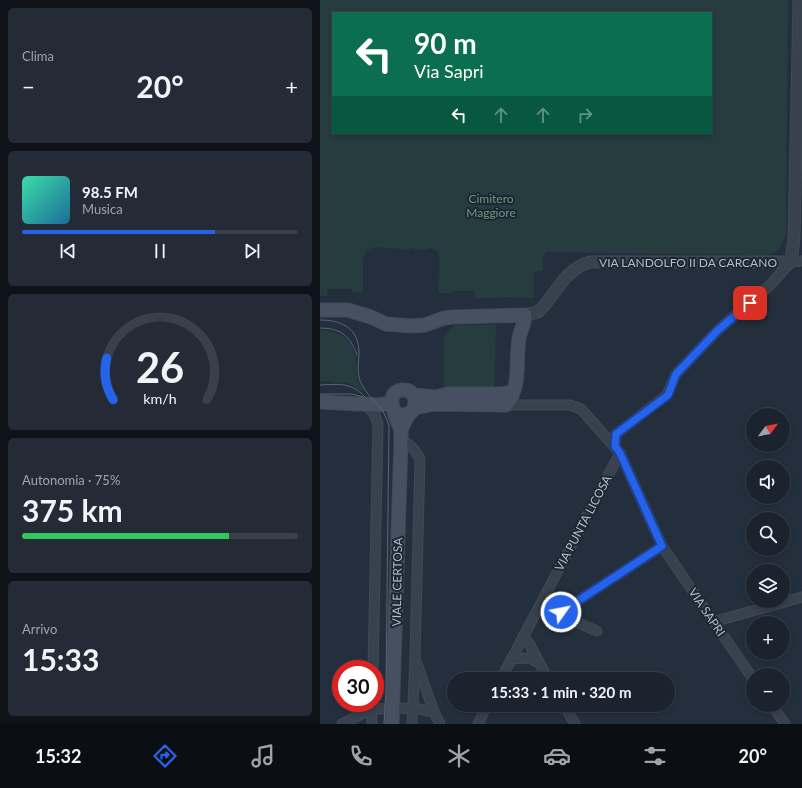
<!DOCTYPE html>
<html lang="it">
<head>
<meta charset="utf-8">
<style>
  body { margin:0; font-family:Lato,sans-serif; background:#242b36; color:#f1f3f6; height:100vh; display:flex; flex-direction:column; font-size:15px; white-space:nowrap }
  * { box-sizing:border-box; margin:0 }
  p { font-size:13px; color:#a0a4aa }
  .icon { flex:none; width:22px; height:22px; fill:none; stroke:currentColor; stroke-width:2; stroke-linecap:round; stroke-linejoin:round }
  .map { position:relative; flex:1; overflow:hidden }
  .side { display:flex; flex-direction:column; gap:8px; padding:8px; background:#0f1319; width:320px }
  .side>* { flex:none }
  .guide { position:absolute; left:12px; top:12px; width:380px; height:122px; border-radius:0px; box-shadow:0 2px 6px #0003,0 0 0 1px #39404a; background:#0b6e4f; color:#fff; overflow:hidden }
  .needle { width:26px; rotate:58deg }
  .controls { position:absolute; left:426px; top:408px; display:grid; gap:8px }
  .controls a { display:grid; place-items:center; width:44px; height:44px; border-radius:50%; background:#1b232e; box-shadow:0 2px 6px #0003,0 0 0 1px #39404a; font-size:20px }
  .speed { position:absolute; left:12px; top:660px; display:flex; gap:8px; font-size:20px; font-weight:700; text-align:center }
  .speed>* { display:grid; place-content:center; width:52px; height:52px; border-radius:50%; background:#1b232e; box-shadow:0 2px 6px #0003,0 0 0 1px #39404a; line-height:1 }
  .speed .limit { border:6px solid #d22; background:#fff; color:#111 }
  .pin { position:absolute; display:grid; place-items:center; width:34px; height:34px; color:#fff; margin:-17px; border-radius:8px; box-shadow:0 2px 6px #0006 }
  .me { position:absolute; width:44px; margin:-22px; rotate:57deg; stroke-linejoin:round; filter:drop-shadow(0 0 3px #0008) }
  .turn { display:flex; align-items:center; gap:14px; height:84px; padding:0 16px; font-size:18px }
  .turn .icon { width:52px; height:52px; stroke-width:2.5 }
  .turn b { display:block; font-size:28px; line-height:34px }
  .lanes { display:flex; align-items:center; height:38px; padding:0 16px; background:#0003; justify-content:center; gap:20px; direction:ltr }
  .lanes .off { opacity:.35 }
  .big { font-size:30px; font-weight:700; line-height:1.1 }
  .side .widget { flex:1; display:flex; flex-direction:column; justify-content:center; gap:6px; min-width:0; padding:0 14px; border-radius:6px; background:#242b36 }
  .side .dial { align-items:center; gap:0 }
  .dial svg { height:104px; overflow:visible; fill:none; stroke:#39404a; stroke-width:7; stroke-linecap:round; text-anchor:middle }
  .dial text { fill:#f1f3f6; stroke:none }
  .song { display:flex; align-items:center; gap:12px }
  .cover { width:48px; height:48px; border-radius:6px; background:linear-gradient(135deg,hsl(160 70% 55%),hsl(200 70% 35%)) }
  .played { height:4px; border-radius:2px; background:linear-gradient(90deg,#2563eb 70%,#39404a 70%) }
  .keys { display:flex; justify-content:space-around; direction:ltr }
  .heat { display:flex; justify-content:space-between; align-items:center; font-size:22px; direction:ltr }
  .charge { height:6px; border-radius:3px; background:linear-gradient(90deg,#34c759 75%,#39404a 0) }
  .trip { position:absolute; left:127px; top:672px; width:228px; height:40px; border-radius:20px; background:#1b232e; box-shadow:0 2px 6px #0003,0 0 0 1px #39404a; font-weight:700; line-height:40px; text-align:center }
  .menu { display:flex; height:64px; justify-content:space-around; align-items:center; background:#0b0e12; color:#a0a4aa }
  .menu .icon { width:28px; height:28px }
  .menu .current { color:#2563eb }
  .menu b { font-size:18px; color:#f1f3f6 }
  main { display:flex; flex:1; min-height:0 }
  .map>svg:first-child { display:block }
  .green { fill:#263c3f; fill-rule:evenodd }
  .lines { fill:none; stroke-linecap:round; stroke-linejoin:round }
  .minor-casing { stroke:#414a57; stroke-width:11 }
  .tertiary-casing { stroke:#414a57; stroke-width:13 }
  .secondary-casing { stroke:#414a57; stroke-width:15 }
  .minor { stroke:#38414e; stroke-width:9 }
  .tertiary { stroke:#38414e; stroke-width:11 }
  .secondary { stroke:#465061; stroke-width:13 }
  .tram { stroke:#5a6575; stroke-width:1 }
  .route-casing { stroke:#184099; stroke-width:10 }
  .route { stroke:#2563eb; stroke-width:7 }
  .labels { text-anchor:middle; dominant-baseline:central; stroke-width:4; stroke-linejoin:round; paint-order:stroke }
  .park-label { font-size:12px; fill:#6b9a76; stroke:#1d2633 }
  .street-label { font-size:12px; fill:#b4bcc9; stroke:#1d2633 }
</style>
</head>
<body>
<main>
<section class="side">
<div class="widget"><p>Clima</p>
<div class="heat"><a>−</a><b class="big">20°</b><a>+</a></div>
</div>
<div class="widget">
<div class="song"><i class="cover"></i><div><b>98.5 FM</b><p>Musica</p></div></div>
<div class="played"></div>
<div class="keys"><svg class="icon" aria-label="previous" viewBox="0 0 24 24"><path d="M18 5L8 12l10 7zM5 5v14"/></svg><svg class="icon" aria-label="pause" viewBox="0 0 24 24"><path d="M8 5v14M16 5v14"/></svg><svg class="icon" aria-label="next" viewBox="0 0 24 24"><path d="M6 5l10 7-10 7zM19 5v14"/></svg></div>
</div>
<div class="widget dial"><svg viewBox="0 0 100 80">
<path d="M14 69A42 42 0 1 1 86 69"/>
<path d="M14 69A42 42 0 0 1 9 37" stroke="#2563eb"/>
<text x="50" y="56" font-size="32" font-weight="700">26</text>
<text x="50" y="72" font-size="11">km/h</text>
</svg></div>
<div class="widget"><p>Autonomia · 75%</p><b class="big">375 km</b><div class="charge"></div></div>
<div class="widget"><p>Arrivo</p><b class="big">15:33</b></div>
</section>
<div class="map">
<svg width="482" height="724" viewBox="0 0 482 724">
  <rect width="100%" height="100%" fill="#242f3e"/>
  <g class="green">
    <path d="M 0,0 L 468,0 L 466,234 C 460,248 460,252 443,256 C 439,256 434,257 431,255 L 227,252 L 224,255 L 222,259 L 223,261 L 223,271 L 214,272 L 214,298 L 179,297 L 179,298 L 155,298 L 155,291 L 131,291 L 131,293 L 119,293 C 117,285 120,276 119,268 C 118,259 124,251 109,248 L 107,250 L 90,248 L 90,250 L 55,247 L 47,250 L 43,259 L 43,292 L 32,292 L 32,289 L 7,289 L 7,296 L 0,296 ZM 13,13 L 391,13 L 391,133 L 13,133 Z"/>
    <polygon points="135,325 176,325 174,402 124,403 124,336"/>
    <path d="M 0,330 C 20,331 32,339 36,360 C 38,373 34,377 43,390 L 42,391 L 28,383 L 0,381 Z"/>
  </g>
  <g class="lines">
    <defs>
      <g id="minor">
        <polyline points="43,404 54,413 58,424 53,669"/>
        <polyline points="186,405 250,405 261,409 300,453 342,546 433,679"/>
        <path d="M 81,441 C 91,444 95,450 100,459 L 95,659 L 92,724"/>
        <polyline points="295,446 296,434 347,395 356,374 398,330 450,285 471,262 482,261"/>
        <polyline points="393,622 482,597"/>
        <polyline points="277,631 251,620 241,612 342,546"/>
        <polyline points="203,636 210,645 228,679"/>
        <polyline points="191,659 209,658 219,663"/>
        <polyline points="97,664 114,712 120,724"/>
        <polyline points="181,679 300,453"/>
        <polyline points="244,705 255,724"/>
        <polyline points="452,705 465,724"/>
        <polyline points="22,724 52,709 93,708 114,712"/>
        <polyline points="52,724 52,704"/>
        <polyline points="158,724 167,705"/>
      </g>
      <path id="tertiary" d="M 205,315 L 218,312 C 237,294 243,270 270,262 L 471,262 L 474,239 L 479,0"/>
      <g id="secondary">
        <path d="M 0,310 L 28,310 L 51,317 L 66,324 L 91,326 L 105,325 L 124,318 L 133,317 L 205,315 C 205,324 200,330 199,339 C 195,361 202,386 186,405 L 114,404 L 94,408"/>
        <polyline points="93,395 116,397 128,394 182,394 193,392"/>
        <polyline points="0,402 59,405 71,403"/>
        <path d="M 74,411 C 95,428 105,388 82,390 C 62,393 77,419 81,430"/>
        <polyline points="72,724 81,441 81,430 89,413"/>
      </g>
    </defs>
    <use href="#minor" class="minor-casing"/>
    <use href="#tertiary" class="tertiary-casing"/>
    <use href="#secondary" class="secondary-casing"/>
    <use href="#minor" class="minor"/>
    <use href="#tertiary" class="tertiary"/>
    <use href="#secondary" class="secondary"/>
    <g class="tram">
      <path d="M 0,320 C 20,320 38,327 39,351 C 39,362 36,375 42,385 C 50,401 64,405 69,426 L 66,689 L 64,724"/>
      <path d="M 0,328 C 21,328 30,336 37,355"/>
      <path d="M 0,385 C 19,384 31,382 45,397"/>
      <polyline points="0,394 32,394 43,397"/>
    </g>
  </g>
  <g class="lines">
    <defs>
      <polyline id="route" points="241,612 342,546 300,453 295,446 296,434 348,395 356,374 398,330 430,303"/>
    </defs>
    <use href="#route" class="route-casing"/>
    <use href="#route" class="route"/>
  </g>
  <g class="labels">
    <g class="park-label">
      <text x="171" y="198">Cimitero<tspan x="171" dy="14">Maggiore</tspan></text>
    </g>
    <g class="street-label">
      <text x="368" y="262">VIA LANDOLFO II DA CARCANO</text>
      <text transform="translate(263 523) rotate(-62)">VIA PUNTA LICOSA</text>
      <text transform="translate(77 582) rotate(-89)">VIALE CERTOSA</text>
      <text transform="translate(387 612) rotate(56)">VIA SAPRI</text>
    </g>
  </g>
</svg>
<div class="controls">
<a><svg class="needle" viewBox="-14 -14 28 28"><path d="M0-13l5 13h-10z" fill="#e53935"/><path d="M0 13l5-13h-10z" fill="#a0a4aa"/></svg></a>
<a><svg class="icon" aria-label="sound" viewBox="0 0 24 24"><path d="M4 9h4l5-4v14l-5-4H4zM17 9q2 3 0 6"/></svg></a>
<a><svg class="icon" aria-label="search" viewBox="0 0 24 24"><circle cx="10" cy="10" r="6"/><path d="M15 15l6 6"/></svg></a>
<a><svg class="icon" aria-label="layers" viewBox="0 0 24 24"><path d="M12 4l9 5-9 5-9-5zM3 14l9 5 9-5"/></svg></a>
<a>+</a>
<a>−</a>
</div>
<div class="speed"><div class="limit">30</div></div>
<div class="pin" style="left:430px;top:303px;background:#d93025"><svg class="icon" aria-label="arrive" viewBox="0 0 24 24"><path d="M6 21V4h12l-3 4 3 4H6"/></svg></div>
<svg class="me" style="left:241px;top:612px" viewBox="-20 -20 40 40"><circle r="17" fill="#2563eb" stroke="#fff" stroke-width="3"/><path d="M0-11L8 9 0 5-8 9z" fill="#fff"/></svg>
<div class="trip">15:33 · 1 min · 320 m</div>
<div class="guide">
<div class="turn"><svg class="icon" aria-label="left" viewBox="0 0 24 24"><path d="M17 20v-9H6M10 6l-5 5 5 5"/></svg><div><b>90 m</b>Via Sapri</div></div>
<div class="lanes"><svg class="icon" aria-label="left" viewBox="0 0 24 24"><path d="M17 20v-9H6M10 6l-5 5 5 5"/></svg><svg class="icon off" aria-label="ahead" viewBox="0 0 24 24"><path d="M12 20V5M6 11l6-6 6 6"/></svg><svg class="icon off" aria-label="ahead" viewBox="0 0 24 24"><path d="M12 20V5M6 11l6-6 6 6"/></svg><svg class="icon off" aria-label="right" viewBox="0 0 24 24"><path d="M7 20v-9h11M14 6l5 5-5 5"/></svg></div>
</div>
</div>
</main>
<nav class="menu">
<b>15:32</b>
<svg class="icon current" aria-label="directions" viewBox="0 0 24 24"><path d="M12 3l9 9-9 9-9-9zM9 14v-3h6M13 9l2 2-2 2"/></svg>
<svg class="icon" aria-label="music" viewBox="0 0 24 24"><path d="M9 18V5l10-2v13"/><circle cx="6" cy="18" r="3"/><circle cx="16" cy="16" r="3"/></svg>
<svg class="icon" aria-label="phone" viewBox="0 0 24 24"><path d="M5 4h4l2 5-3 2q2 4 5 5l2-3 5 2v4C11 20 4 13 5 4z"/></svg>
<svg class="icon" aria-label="climate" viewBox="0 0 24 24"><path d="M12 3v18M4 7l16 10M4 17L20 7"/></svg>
<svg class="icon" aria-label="car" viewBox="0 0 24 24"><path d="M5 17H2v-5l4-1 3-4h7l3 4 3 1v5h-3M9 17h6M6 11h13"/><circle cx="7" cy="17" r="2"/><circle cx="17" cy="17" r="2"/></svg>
<svg class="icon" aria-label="filters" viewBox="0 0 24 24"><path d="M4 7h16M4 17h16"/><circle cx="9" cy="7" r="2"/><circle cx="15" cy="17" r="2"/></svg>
<b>20°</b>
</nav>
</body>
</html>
